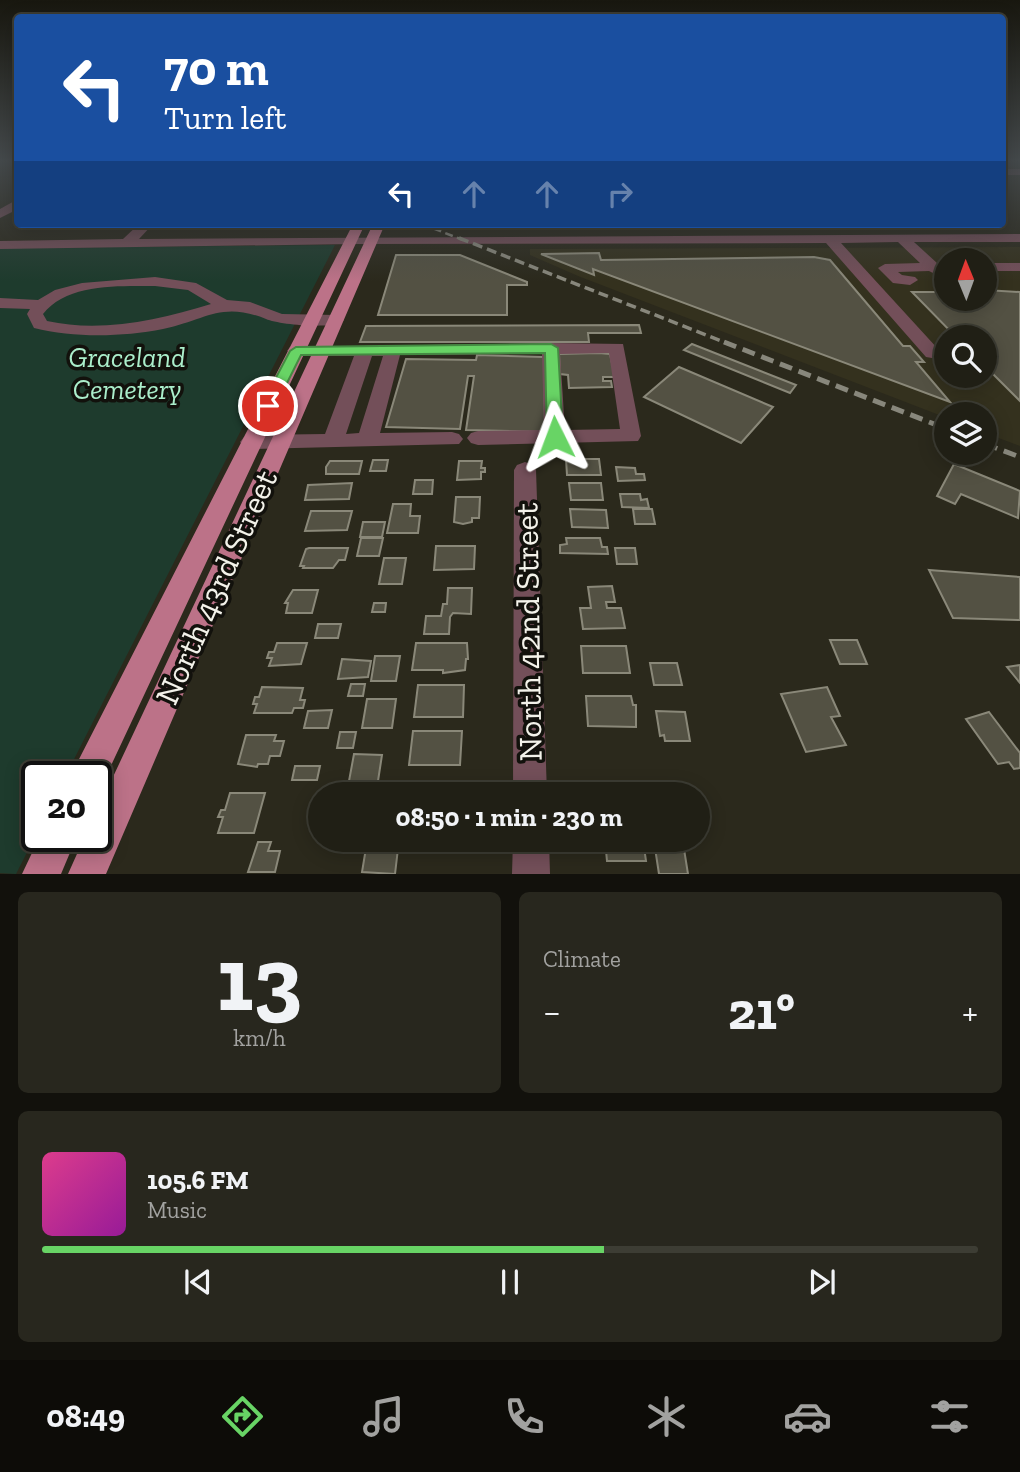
<!DOCTYPE html>
<html lang="en">
<head>
<meta charset="utf-8">
<style>
  body { margin:0; font-family:"Zilla Slab",serif; background:#28271e; color:#f1f3f6; height:100vh; display:flex; flex-direction:column; font-size:26px; white-space:nowrap }
  * { box-sizing:border-box; margin:0 }
  p { font-size:23px; color:#a2a2a0 }
  .icon { flex:none; width:38px; height:38px; fill:none; stroke:currentColor; stroke-width:2; stroke-linecap:round; stroke-linejoin:round }
  .map { position:relative; height:874px; overflow:hidden }
  .details { display:flex; flex-direction:column; gap:18px; padding:18px; background:#12110c; flex:1 }
  .details>* { flex:none }
  .banner { position:absolute; left:14px; top:14px; width:992px; height:214px; border-radius:7px; box-shadow:0 4px 18px #0003,0 0 0 2px #3d3d34; background:#1a4fa0; color:#fff; overflow:hidden }
  .needle { width:46px; rotate:359deg }
  .tools { position:absolute; left:934px; top:248px; display:grid; gap:14px }
  .tools a { display:grid; place-items:center; width:63px; height:63px; border-radius:50%; background:#201f15; box-shadow:0 4px 18px #0003,0 0 0 2px #3d3d34; font-size:35px }
  .speed { position:absolute; left:21px; top:761px; display:flex; gap:14px; font-size:35px; font-weight:700; text-align:center }
  .speed>* { display:grid; place-content:center; width:91px; height:91px; border-radius:50%; background:#201f15; box-shadow:0 4px 18px #0003,0 0 0 2px #3d3d34; line-height:1 }
  .speed .limit { border:4px solid #111; border-radius:10px; background:#fff; color:#111 }
  .pin { position:absolute; display:grid; place-items:center; width:60px; height:60px; color:#fff; margin:-30px; border:4px solid #fff; border-radius:50%; box-shadow:0 2px 7px #0007 }
  .me { position:absolute; width:77px; margin:-38px; rotate:357deg; stroke-linejoin:round; filter:drop-shadow(0 0 5px #0008) }
  .turn { display:flex; align-items:center; gap:24px; height:147px; padding:0 35px; font-size:32px }
  .turn .icon { width:91px; height:91px; stroke-width:2.5 }
  .turn b { display:block; font-size:49px; line-height:60px }
  .lanes { display:flex; align-items:center; height:66px; padding:0 35px; background:#0003; justify-content:center; gap:35px; direction:ltr }
  .lanes .off { opacity:.35 }
  .big { font-size:52px; font-weight:700; line-height:1.1 }
  .details .tile { flex:1; display:flex; flex-direction:column; justify-content:center; gap:10px; min-width:0; padding:0 24px; border-radius:10px; background:#28271e }
  .details .dial { align-items:center; gap:0 }
  .dial b { font-size:91px; line-height:1 }
  .song { display:flex; align-items:center; gap:21px }
  .cover { width:84px; height:84px; border-radius:10px; background:linear-gradient(135deg,hsl(330 70% 55%),hsl(300 70% 35%)) }
  .played { height:7px; border-radius:4px; background:linear-gradient(90deg,#68d465 60%,#3d3d34 60%) }
  .keys { display:flex; justify-content:space-around; direction:ltr }
  .heat { display:flex; justify-content:space-between; align-items:center; font-size:38px; direction:ltr }
  .details .tiles { flex:1; display:grid; gap:18px; grid-template-columns:1fr 1fr }
  .tile:last-child { grid-column:span 2 }
  .trip { position:absolute; left:308px; top:782px; width:402px; height:70px; border-radius:35px; background:#201f15; box-shadow:0 4px 18px #0003,0 0 0 2px #3d3d34; font-weight:700; line-height:70px; text-align:center }
  .tab-bar { display:flex; height:112px; justify-content:space-around; align-items:center; background:#0d0c08; color:#a2a2a0 }
  .tab-bar .icon { width:49px; height:49px }
  .tab-bar .current { color:#68d465 }
  .tab-bar b { font-size:32px; color:#f1f3f6 }
  .map>svg:first-child { display:block }
  .built { fill:#34311e; fill-rule:evenodd }
  .green { fill:#1e3b2d }
  .building { fill:#535143; stroke:#8a8879; stroke-width:2 }
  .lines { fill:none; stroke-linecap:round; stroke-linejoin:round }
  .minor { fill:#734f59; fill-rule:evenodd }
  .major { fill:#bc7288; fill-rule:evenodd }
  .rail-far2 { stroke:#88877c; stroke-width:2.5; stroke-dasharray:8 4.5; stroke-linecap:butt }
  .rail-far1 { stroke:#88877c; stroke-width:3.5; stroke-dasharray:10 5; stroke-linecap:butt }
  .rail { stroke:#88877c; stroke-width:5; stroke-dasharray:13 7; stroke-linecap:butt }
  .route { fill:#68d465; stroke:#448a42; stroke-width:2 }
  .labels { text-anchor:middle; dominant-baseline:central; stroke-width:7; stroke-linejoin:round; paint-order:stroke }
  .park-label { font-size:28px; font-style:italic; fill:#abeecb; stroke:#12110c }
  .near-street-label { font-size:33px; fill:#f3f2ea; stroke:#12110c }
</style>
</head>
<body>
<div class="map">
<svg width="1020" height="874" viewBox="0 0 1020 874">
  <rect width="100%" height="100%" fill="#2b291c"/>
  <path class="built" d="M 1020,247 L 1020,446 L 985,433 L 985,415 L 947,415 L 947,418 L 578,276 L 530,255 L 530,249 ZM 947,261 L 985,261 L 985,299 L 947,299 ZM 947,338 L 985,338 L 985,376 L 947,376 Z"/>
  <polygon class="green" points="335,245 65,777 37,777 37,833 16,874 0,873 0,248"/>
  <g class="building">
    <polygon points="50,224 71,224 64,229 43,229"/>
    <polygon points="221,224 281,224 279,227 218,228"/>
    <polygon points="599,253 601,260 814,257 830,260 903,346 910,346 924,362 916,362 950,402 593,269 594,275 541,254"/>
    <polygon points="396,255 460,255 527,282 527,285 507,285 507,315 378,315"/>
    <polygon points="985,290 1020,292 1020,401 985,366 985,338 957,338 912,292 947,292 947,299 985,299"/>
    <polygon points="639,325 641,333 588,333 589,342 360,342 366,326"/>
    <polygon points="692,344 796,385 790,393 684,350"/>
    <polygon points="599,353 610,354 615,377 603,377 603,381 611,381 612,387 569,388 568,375 560,374 559,354"/>
    <polygon points="477,355 544,357 545,432 466,430 474,376 468,376 460,429 386,427 406,359 476,360"/>
    <polygon points="679,367 773,407 741,443 644,397"/>
    <polygon points="566,459 599,459 601,475 567,475"/>
    <polygon points="373,460 388,460 386,471 370,471"/>
    <polygon points="330,461 362,461 359,474 326,474 326,467"/>
    <polygon points="459,461 482,461 481,468 485,468 485,472 481,472 481,479 457,480"/>
    <polygon points="954,464 1020,491 1018,518 961,494 955,504 937,496"/>
    <polygon points="616,467 635,468 636,474 644,474 645,480 618,481"/>
    <polygon points="415,480 433,480 432,494 413,494"/>
    <polygon points="352,483 349,499 305,500 308,485"/>
    <polygon points="569,483 601,483 603,500 571,500"/>
    <polygon points="620,494 640,494 641,500 647,499 649,508 622,507"/>
    <polygon points="456,497 480,497 479,518 472,518 472,522 463,524 454,522"/>
    <polygon points="393,504 411,504 410,516 420,516 418,533 387,533"/>
    <polygon points="570,509 606,510 608,528 572,527"/>
    <polygon points="633,509 652,509 655,524 635,524"/>
    <polygon points="311,511 352,511 347,530 305,531"/>
    <polygon points="363,522 385,522 382,537 360,537"/>
    <polygon points="361,538 383,538 379,556 357,556"/>
    <polygon points="566,538 600,538 602,547 607,547 608,554 560,553 560,545 567,544"/>
    <polygon points="436,546 475,546 474,569 434,570"/>
    <polygon points="309,548 348,548 345,560 339,560 333,568 303,568 304,566 300,566 306,549"/>
    <polygon points="615,548 635,548 637,564 617,564"/>
    <polygon points="384,558 406,558 402,584 379,584"/>
    <polygon points="929,570 1020,577 1020,620 953,618"/>
    <polygon points="612,586 615,602 606,602 607,608 621,608 625,628 583,629 580,608 591,608 588,587"/>
    <polygon points="448,588 472,588 471,614 453,613 450,617 449,634 424,634 426,616 441,616 443,604 447,604"/>
    <polygon points="293,590 318,590 312,613 286,613 288,603 285,603"/>
    <polygon points="374,603 386,603 385,612 372,612"/>
    <polygon points="318,624 341,624 338,638 315,638"/>
    <polygon points="830,640 857,640 867,664 840,664"/>
    <polygon points="277,643 307,643 301,664 269,666 272,658 267,658 269,652 274,652"/>
    <polygon points="416,643 467,643 468,659 466,659 465,670 443,673 443,670 412,670"/>
    <polygon points="581,646 626,646 630,673 583,673"/>
    <polygon points="375,656 400,656 396,681 371,681"/>
    <polygon points="342,659 371,661 368,677 338,679"/>
    <polygon points="650,663 677,663 682,685 654,685"/>
    <polygon points="1020,665 1020,683 1007,667"/>
    <polygon points="351,684 365,684 363,696 348,696"/>
    <polygon points="418,685 464,685 463,717 414,717"/>
    <polygon points="262,687 303,688 300,700 305,700 303,708 294,708 292,713 254,713 257,704 253,704 255,697 259,697"/>
    <polygon points="827,687 840,716 831,717 846,745 806,752 781,694"/>
    <polygon points="586,696 631,696 633,705 636,705 636,727 588,726"/>
    <polygon points="367,699 396,699 392,728 362,728"/>
    <polygon points="332,710 328,728 304,728 308,711"/>
    <polygon points="656,711 685,712 690,741 665,741 664,735 660,736"/>
    <polygon points="989,712 1020,753 1020,768 1014,769 1009,762 998,764 966,719"/>
    <polygon points="413,731 462,731 460,765 409,765"/>
    <polygon points="340,732 356,732 353,748 337,748"/>
    <polygon points="246,735 276,735 274,741 284,741 280,756 270,756 268,764 258,764 257,767 238,764"/>
    <polygon points="354,754 382,755 378,781 349,781"/>
    <polygon points="295,766 320,766 317,780 292,780"/>
    <polygon points="230,793 265,793 254,833 218,833 223,817 218,817 221,810 225,810"/>
    <polygon points="371,840 399,840 395,874 362,872 366,848 370,848"/>
    <polygon points="605,840 643,840 646,861 607,861"/>
    <polygon points="258,842 271,842 268,851 280,851 275,872 248,872"/>
    <polygon points="655,848 684,849 688,874 659,874"/>
  </g>
  <g class="lines">
    <g class="minor">
      <rect x="1003" y="169" width="17" height="6"/>
      <polygon points="18,199 18,209 0,218 0,209"/>
      <polygon points="139,224 153,224 139,239 1020,234 1020,242 914,242 937,263 947,263 947,271 937,275 929,271 898,272 902,275 915,277 918,280 910,285 893,283 878,268 885,264 920,263 898,242 841,243 938,349 941,353 932,358 926,357 826,243 352,244 0,249 0,241 123,239"/>
      <rect x="985" y="263" width="35" height="8"/>
      <path d="M 155,277 L 196,283 L 227,300 L 250,302 L 282,314 L 336,315 L 344,320 C 335,330 280,325 266,319 C 221,301 206,320 163,329 C 122,337 74,338 34,328 L 27,314 L 30,309 L 0,308 L 0,298 L 38,300 L 55,290 L 82,283 ZM 155,286 L 188,290 L 211,304 C 159,320 101,333 47,321 L 43,314 C 67,283 120,286 155,286 Z"/>
      <path d="M 551,343 L 623,344 L 641,436 L 638,441 L 478,445 L 471,443 L 467,438 L 471,433 L 478,431 L 544,430 L 542,354 L 400,355 L 380,433 L 452,432 L 459,434 L 463,439 L 459,444 L 251,449 L 244,447 L 240,442 L 244,437 L 251,435 L 325,434 L 354,356 L 296,356 L 287,351 L 290,347 ZM 609,353 L 620,429 L 565,430 L 560,354 ZM 372,356 L 383,356 L 359,433 L 346,434 Z"/>
      <polygon points="525,462 533,465 536,470 547,794 513,794 514,470 517,465"/>
      <polygon points="513,840 549,840 550,874 512,874"/>
    </g>
    <g class="major">
      <polygon points="353,224 365,224 100,789 96,791 96,777 71,777 76,765"/>
      <polygon points="373,224 385,224 106,874 68,874 85,836 96,836 96,813"/>
      <polygon points="40,836 77,836 61,874 22,874"/>
    </g>
    <polyline class="rail-far2" points="422,224 463,240"/>
    <polyline class="rail-far1" points="459,238 729,344"/>
    <g class="rail">
      <polyline points="724,342 947,429"/>
      <polyline points="985,444 1020,457"/>
    </g>
  </g>
  <linearGradient id="sky" x2="0" y2="1"><stop stop-color="#18170f"/><stop offset="0.57" stop-color="#44494b"/><stop offset="1" stop-color="#44494b" stop-opacity="0"/></linearGradient>
  <rect width="1020" height="281" fill="url(#sky)"/>
  <polygon class="route" points="551,344 558,348 563,437 555,443 547,437 545,353 301,355 274,409 268,410 261,406 290,351 296,347"/>
  <g class="labels">
    <g class="park-label">
      <text x="127" y="357">Graceland<tspan x="127" dy="32">Cemetery</tspan></text>
    </g>
    <g class="near-street-label">
      <text transform="translate(216 587) rotate(-66)">North 43rd Street</text>
      <text transform="translate(528 632) rotate(-91)">North 42nd Street</text>
    </g>
  </g>
</svg>
<div class="tools">
<a><svg class="needle" viewBox="-14 -14 28 28"><path d="M0-13l5 13h-10z" fill="#e53935"/><path d="M0 13l5-13h-10z" fill="#a2a2a0"/></svg></a>
<a><svg class="icon" aria-label="search" viewBox="0 0 24 24"><circle cx="10" cy="10" r="6"/><path d="M15 15l6 6"/></svg></a>
<a><svg class="icon" aria-label="layers" viewBox="0 0 24 24"><path d="M12 4l9 5-9 5-9-5zM3 14l9 5 9-5"/></svg></a>
</div>
<div class="speed"><div class="limit">20</div></div>
<div class="pin" style="left:268px;top:406px;background:#d93025"><svg class="icon" aria-label="arrive" viewBox="0 0 24 24"><path d="M6 21V4h12l-3 4 3 4H6"/></svg></div>
<svg class="me" style="left:555px;top:437px" viewBox="-20 -20 40 40"><path d="M0-17L14 15 0 8-14 15z" fill="#68d465" stroke="#fff" stroke-width="4"/></svg>
<div class="trip">08:50 · 1 min · 230 m</div>
<div class="banner">
<div class="turn"><svg class="icon" aria-label="left" viewBox="0 0 24 24"><path d="M17 20v-9H6M10 6l-5 5 5 5"/></svg><div><b>70 m</b>Turn left</div></div>
<div class="lanes"><svg class="icon" aria-label="left" viewBox="0 0 24 24"><path d="M17 20v-9H6M10 6l-5 5 5 5"/></svg><svg class="icon off" aria-label="ahead" viewBox="0 0 24 24"><path d="M12 20V5M6 11l6-6 6 6"/></svg><svg class="icon off" aria-label="ahead" viewBox="0 0 24 24"><path d="M12 20V5M6 11l6-6 6 6"/></svg><svg class="icon off" aria-label="right" viewBox="0 0 24 24"><path d="M7 20v-9h11M14 6l5 5-5 5"/></svg></div>
</div>
</div>
<section class="details">
<div class="tiles">
<div class="tile dial"><b>13</b><p>km/h</p></div>
<div class="tile"><p>Climate</p>
<div class="heat"><a>−</a><b class="big">21°</b><a>+</a></div>
</div>
<div class="tile">
<div class="song"><i class="cover"></i><div><b>105.6 FM</b><p>Music</p></div></div>
<div class="played"></div>
<div class="keys"><svg class="icon" aria-label="previous" viewBox="0 0 24 24"><path d="M18 5L8 12l10 7zM5 5v14"/></svg><svg class="icon" aria-label="pause" viewBox="0 0 24 24"><path d="M8 5v14M16 5v14"/></svg><svg class="icon" aria-label="next" viewBox="0 0 24 24"><path d="M6 5l10 7-10 7zM19 5v14"/></svg></div>
</div>
</div>
</section>
<nav class="tab-bar">
<b>08:49</b>
<svg class="icon current" aria-label="directions" viewBox="0 0 24 24"><path d="M12 3l9 9-9 9-9-9zM9 14v-3h6M13 9l2 2-2 2"/></svg>
<svg class="icon" aria-label="music" viewBox="0 0 24 24"><path d="M9 18V5l10-2v13"/><circle cx="6" cy="18" r="3"/><circle cx="16" cy="16" r="3"/></svg>
<svg class="icon" aria-label="phone" viewBox="0 0 24 24"><path d="M5 4h4l2 5-3 2q2 4 5 5l2-3 5 2v4C11 20 4 13 5 4z"/></svg>
<svg class="icon" aria-label="climate" viewBox="0 0 24 24"><path d="M12 3v18M4 7l16 10M4 17L20 7"/></svg>
<svg class="icon" aria-label="car" viewBox="0 0 24 24"><path d="M5 17H2v-5l4-1 3-4h7l3 4 3 1v5h-3M9 17h6M6 11h13"/><circle cx="7" cy="17" r="2"/><circle cx="17" cy="17" r="2"/></svg>
<svg class="icon" aria-label="filters" viewBox="0 0 24 24"><path d="M4 7h16M4 17h16"/><circle cx="9" cy="7" r="2"/><circle cx="15" cy="17" r="2"/></svg>
</nav>
</body>
</html>
